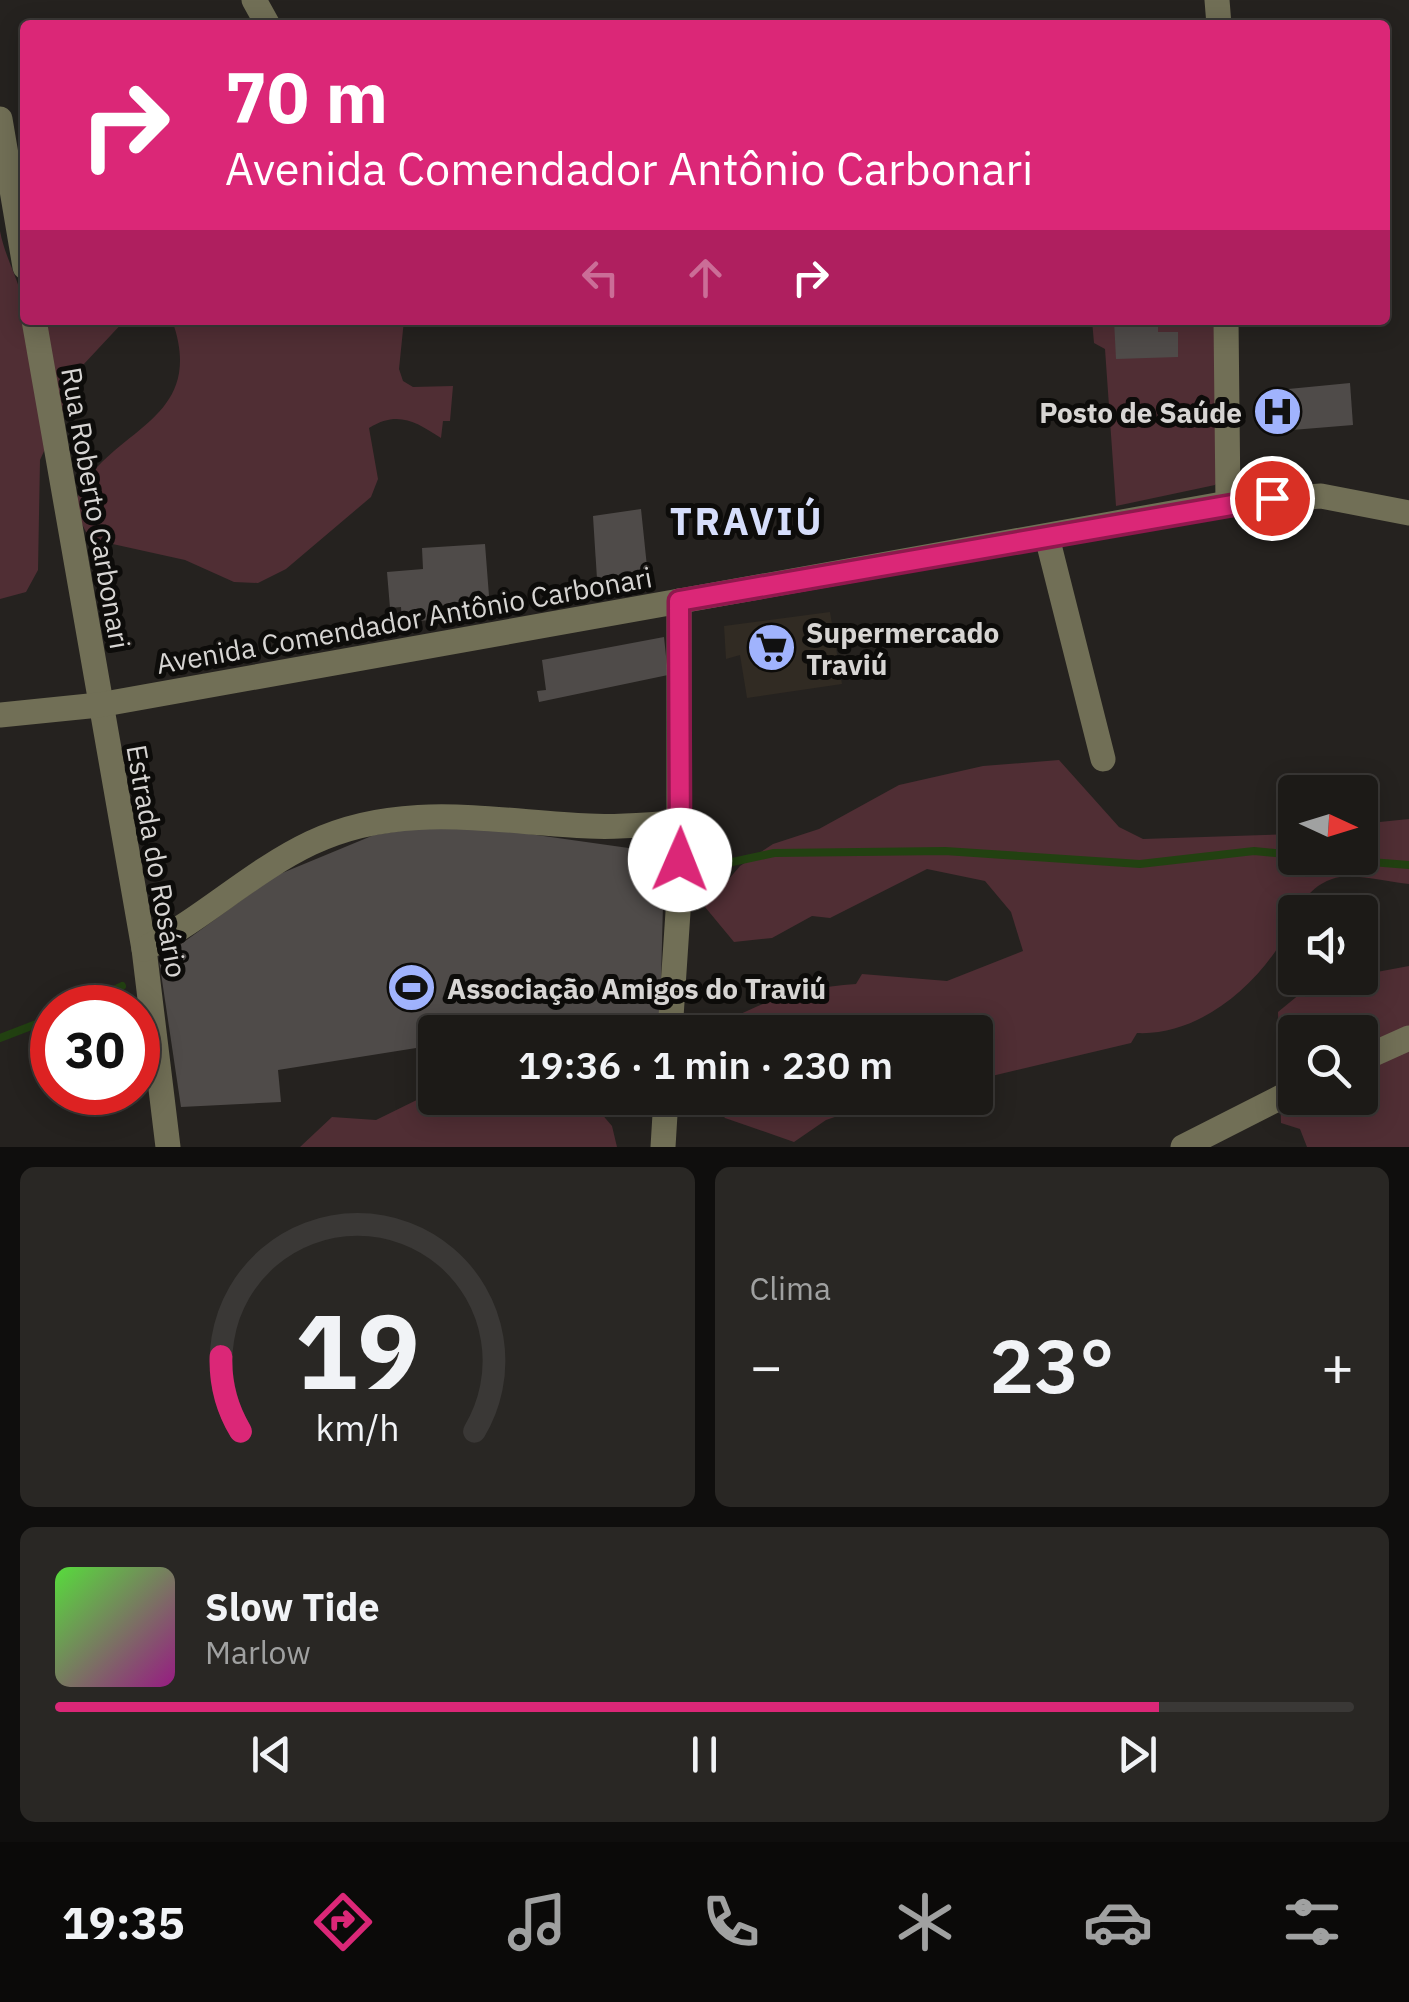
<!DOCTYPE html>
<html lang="pt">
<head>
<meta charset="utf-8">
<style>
  body { margin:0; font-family:"IBM Plex Sans",sans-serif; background:#292724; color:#f1f3f6; height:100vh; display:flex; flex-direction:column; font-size:38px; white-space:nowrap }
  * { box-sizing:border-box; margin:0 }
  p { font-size:32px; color:#a0a1a1 }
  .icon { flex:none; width:55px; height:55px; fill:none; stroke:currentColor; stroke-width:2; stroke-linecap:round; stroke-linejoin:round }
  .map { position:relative; height:1147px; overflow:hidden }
  .drawer { display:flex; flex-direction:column; gap:20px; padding:20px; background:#0f0e0d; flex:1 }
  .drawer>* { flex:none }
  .top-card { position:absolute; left:20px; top:20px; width:1370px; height:305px; border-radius:10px; box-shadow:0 5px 25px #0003,0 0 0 2px #3a3836; background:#db2777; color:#fff; overflow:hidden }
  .needle { width:65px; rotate:94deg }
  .tools { position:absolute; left:1278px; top:775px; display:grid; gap:20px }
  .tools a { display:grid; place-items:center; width:100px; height:100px; border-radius:10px; background:#1c1a17; box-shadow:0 5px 25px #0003,0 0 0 2px #3a3836; font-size:50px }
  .speed { position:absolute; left:30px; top:985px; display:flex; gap:20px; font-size:50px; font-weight:700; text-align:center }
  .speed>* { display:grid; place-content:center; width:130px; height:130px; border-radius:50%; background:#1c1a17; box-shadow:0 5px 25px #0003,0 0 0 2px #3a3836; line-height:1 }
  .speed .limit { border:15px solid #d22; background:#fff; color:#111 }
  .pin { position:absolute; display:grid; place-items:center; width:85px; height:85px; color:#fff; margin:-42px; border:5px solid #fff; border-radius:50%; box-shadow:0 2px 10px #0007 }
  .me { position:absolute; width:110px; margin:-55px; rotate:1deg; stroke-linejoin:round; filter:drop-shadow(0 0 8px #0008) }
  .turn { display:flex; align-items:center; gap:35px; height:210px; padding:0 40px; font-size:45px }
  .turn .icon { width:130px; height:130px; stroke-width:2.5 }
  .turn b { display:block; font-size:70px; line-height:85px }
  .lanes { display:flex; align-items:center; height:95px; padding:0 40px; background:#0003; justify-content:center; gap:50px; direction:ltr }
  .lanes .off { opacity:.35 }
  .big { font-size:75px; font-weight:600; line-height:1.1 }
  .drawer .card { flex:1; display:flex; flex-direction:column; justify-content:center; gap:15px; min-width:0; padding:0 35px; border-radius:15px; background:#292724 }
  .drawer .dial { align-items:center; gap:0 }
  .dial svg { height:260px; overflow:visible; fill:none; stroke:#3a3836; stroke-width:7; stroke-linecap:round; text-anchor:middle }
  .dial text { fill:#f1f3f6; stroke:none }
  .song { display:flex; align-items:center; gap:30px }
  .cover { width:120px; height:120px; border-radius:15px; background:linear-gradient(135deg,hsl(110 70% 55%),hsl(310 70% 35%)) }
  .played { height:10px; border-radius:5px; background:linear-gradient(90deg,#db2777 85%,#3a3836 85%) }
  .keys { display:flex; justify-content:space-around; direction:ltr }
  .heat { display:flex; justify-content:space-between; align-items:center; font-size:55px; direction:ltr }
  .drawer .tiles { flex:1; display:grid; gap:20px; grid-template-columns:1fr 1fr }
  .card:last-child { grid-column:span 2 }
  .trip { position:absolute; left:418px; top:1015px; width:575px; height:100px; border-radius:10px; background:#1c1a17; box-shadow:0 5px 25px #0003,0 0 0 2px #3a3836; font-weight:600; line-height:100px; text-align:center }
  .tab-bar { display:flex; height:160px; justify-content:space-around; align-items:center; background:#0b0a09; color:#a0a1a1 }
  .tab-bar .icon { width:70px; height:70px }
  .tab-bar .on { color:#db2777 }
  .tab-bar b { font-size:45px; color:#f1f3f6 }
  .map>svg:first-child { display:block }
  .built { fill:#312b23 }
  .green { fill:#502e34; fill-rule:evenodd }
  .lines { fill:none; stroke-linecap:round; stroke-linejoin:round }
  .stream { stroke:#224111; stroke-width:8 }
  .building { fill:#4f4b49 }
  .minor { stroke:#716f56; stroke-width:25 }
  .route-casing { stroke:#8e194d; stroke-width:25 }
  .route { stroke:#db2777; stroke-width:18 }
  .labels { text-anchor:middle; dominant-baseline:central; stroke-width:10; stroke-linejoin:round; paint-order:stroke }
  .poi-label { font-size:28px; font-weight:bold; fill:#d7d5d3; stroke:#0d0c0a; text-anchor:start }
  .street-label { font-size:28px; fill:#d7d5d3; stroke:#0d0c0a }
  .district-label { font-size:38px; font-weight:bold; letter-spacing:2.5px; fill:#d6defb; stroke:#0d0c0a }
</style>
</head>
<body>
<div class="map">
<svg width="1409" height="1147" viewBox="0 0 1409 1147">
  <rect width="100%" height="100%" fill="#25221f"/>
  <polygon class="built" points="830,612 842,684 747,698 740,655 726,659 724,626"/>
  <g class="green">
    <path d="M 0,231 C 6,263 25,288 25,320 L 125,320 L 83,365 L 40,460 L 38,570 L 26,592 L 0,599 Z"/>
    <path d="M 172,320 L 404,320 L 399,369 L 403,381 L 413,387 L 453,386 L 450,421 L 443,421 L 441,438 C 416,422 398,410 369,428 L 378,479 L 371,497 L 286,569 L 258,583 L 234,582 L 185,560 L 99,541 L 86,532 L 74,508 C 96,428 211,429 172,320 Z"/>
    <polygon points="1092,320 1221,320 1219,479 1215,485 1116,506 1105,349 1094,343"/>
    <path d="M 1059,760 L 1119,827 L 1143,839 L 1295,834 L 1295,858 L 1360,858 L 1360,824 L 1409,819 L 1409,884 C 1388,882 1351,872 1332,879 C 1303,889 1299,913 1285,936 C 1256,987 1198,1036 1137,1033 L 1131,1043 L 975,1080 L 975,1032 L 711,1032 C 756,1001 802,988 856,984 L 862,974 L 947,981 L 1023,951 L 1011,912 L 985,881 L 927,869 L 830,918 L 812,916 L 772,938 L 734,942 L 705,907 L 740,866 L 773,844 L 819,829 L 899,785 L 983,766 Z"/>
    <path d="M 1409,966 L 1409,1147 L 1307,1147 L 1300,1129 L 1281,1123 L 1278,1012 L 1312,984 ZM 1295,1032 L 1360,1032 L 1360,1098 L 1295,1098 Z"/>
    <polygon points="435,1091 435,1098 588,1098 612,1126 617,1147 300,1147 332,1117 376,1120"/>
    <polygon points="708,1098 890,1098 826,1120 794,1142 725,1118"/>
  </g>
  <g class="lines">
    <g class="stream">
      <polyline points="1320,858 1409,865"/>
      <polyline points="656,869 677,874 774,853 945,851 1140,864 1254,851 1295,855"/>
      <polyline points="78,1008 122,986"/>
      <polyline points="0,1038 52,1018"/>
    </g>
  </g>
  <g class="building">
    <polygon points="1114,320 1158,320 1158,332 1178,332 1178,357 1116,359"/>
    <polygon points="1350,383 1353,425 1280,431 1278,390"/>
    <polygon points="641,509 649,586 598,595 593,516"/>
    <polygon points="485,544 490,609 475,610 475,617 402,622 401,607 390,608 387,572 423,569 422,548"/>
    <polygon points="664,637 668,675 539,702 537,691 546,690 542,660"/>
    <polygon points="451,823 657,852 664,866 660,1019 543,1032 435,1032 435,1045 278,1070 281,1102 181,1107 159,960 275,876 374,835"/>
  </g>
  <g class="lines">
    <g class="minor">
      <polyline points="254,0 268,25"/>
      <polyline points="1217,0 1219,25"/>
      <polyline points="0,119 25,267"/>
      <polyline points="34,320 144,949 168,1147"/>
      <polyline points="1226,320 1228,503"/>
      <polyline points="1047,537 1103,759"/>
      <polyline points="0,715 99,705 1228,503 1321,496 1409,513"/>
      <path d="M 144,949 C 203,919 252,871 311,843 C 401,800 495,822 589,826 C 619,828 650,824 680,823"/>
      <polyline points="670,1032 679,897 679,601"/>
      <polyline points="1360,1060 1409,1038"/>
      <polyline points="663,1147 666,1098"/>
      <polyline points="1183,1147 1295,1090"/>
    </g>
  </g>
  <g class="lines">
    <defs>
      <polyline id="route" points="680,860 679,601 1272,498"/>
    </defs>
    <use href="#route" class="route-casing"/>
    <use href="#route" class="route"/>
  </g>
  <defs>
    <symbol id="hospital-disc" viewBox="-11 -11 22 22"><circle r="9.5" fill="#a0b3fd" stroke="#0d0c0a"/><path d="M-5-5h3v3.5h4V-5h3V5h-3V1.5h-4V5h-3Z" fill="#111"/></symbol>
    <symbol id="supermarket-disc" viewBox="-11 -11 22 22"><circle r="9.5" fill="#a0b3fd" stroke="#0d0c0a"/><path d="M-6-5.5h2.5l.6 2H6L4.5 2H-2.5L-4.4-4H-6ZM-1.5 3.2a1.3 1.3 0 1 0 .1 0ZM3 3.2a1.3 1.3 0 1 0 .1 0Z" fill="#111"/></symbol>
    <symbol id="stadium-disc" viewBox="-11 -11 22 22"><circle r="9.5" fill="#a0b3fd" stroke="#0d0c0a"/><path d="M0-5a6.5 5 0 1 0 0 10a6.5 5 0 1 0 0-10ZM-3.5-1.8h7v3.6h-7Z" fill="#111"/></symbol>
  </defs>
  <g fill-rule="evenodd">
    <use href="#hospital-disc" x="1250" y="384" width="55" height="55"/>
    <use href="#supermarket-disc" x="744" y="620" width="55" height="55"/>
    <use href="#stadium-disc" x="384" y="960" width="55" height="55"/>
  </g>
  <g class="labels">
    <g class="poi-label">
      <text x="1242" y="412" text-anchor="end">Posto de Saúde</text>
      <text x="806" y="632">Supermercado<tspan x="806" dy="32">Traviú</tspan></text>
      <text x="447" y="988">Associação Amigos do Traviú</text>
    </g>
    <g class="street-label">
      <text transform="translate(96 508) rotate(80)">Rua Roberto Carbonari</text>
      <text transform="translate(404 620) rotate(-10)">Avenida Comendador Antônio Carbonari</text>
      <text transform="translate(157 861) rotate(80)">Estrada do Rosário</text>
    </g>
    <g class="district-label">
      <text x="747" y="520">TRAVIÚ</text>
    </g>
  </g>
</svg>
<div class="tools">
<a><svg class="needle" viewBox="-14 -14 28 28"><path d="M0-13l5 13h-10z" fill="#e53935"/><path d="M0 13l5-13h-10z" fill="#a0a1a1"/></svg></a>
<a><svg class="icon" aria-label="sound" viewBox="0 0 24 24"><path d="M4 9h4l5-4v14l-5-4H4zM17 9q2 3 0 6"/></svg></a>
<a><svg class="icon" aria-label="search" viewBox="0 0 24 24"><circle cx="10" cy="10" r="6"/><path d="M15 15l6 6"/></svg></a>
</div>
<div class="speed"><div class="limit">30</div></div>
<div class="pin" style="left:1272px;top:498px;background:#d93025"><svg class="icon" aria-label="arrive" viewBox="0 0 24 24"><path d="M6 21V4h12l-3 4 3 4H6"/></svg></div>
<svg class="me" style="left:680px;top:860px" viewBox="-20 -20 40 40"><circle r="19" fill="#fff"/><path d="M0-13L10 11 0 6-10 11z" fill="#db2777"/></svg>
<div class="trip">19:36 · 1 min · 230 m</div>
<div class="top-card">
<div class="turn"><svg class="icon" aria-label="right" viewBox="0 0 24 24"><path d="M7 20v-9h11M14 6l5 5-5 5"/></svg><div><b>70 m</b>Avenida Comendador Antônio Carbonari</div></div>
<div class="lanes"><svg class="icon off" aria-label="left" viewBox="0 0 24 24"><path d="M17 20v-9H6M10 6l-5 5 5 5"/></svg><svg class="icon off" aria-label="ahead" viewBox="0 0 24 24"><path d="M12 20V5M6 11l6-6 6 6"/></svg><svg class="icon" aria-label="right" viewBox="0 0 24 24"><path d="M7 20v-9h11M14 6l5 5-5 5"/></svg></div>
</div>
</div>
<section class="drawer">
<div class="tiles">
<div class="card dial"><svg viewBox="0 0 100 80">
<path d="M14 69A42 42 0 1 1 86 69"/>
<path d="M14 69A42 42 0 0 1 8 46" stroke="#db2777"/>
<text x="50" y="56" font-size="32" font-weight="700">19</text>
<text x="50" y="72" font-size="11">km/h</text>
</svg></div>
<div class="card"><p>Clima</p>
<div class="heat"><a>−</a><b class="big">23°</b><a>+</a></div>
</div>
<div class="card">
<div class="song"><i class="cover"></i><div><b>Slow Tide</b><p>Marlow</p></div></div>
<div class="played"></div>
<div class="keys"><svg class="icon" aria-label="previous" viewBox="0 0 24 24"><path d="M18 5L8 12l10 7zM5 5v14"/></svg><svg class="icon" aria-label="pause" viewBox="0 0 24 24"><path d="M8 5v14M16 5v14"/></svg><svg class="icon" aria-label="next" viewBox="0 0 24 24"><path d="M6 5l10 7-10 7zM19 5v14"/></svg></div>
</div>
</div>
</section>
<nav class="tab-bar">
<b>19:35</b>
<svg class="icon on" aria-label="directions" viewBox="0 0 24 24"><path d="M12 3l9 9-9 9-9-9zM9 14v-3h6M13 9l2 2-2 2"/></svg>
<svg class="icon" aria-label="music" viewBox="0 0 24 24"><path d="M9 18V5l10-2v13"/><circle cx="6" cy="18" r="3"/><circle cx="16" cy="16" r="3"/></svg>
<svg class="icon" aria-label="phone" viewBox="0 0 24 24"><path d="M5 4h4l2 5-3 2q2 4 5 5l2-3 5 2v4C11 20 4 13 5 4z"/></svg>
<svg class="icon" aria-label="climate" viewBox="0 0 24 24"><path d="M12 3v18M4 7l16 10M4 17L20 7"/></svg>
<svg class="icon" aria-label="car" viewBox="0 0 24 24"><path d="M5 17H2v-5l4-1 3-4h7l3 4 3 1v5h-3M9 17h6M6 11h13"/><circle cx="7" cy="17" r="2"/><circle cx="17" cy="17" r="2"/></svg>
<svg class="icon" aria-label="filters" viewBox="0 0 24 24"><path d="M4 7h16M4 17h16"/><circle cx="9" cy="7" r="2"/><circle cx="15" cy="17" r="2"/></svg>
</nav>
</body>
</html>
